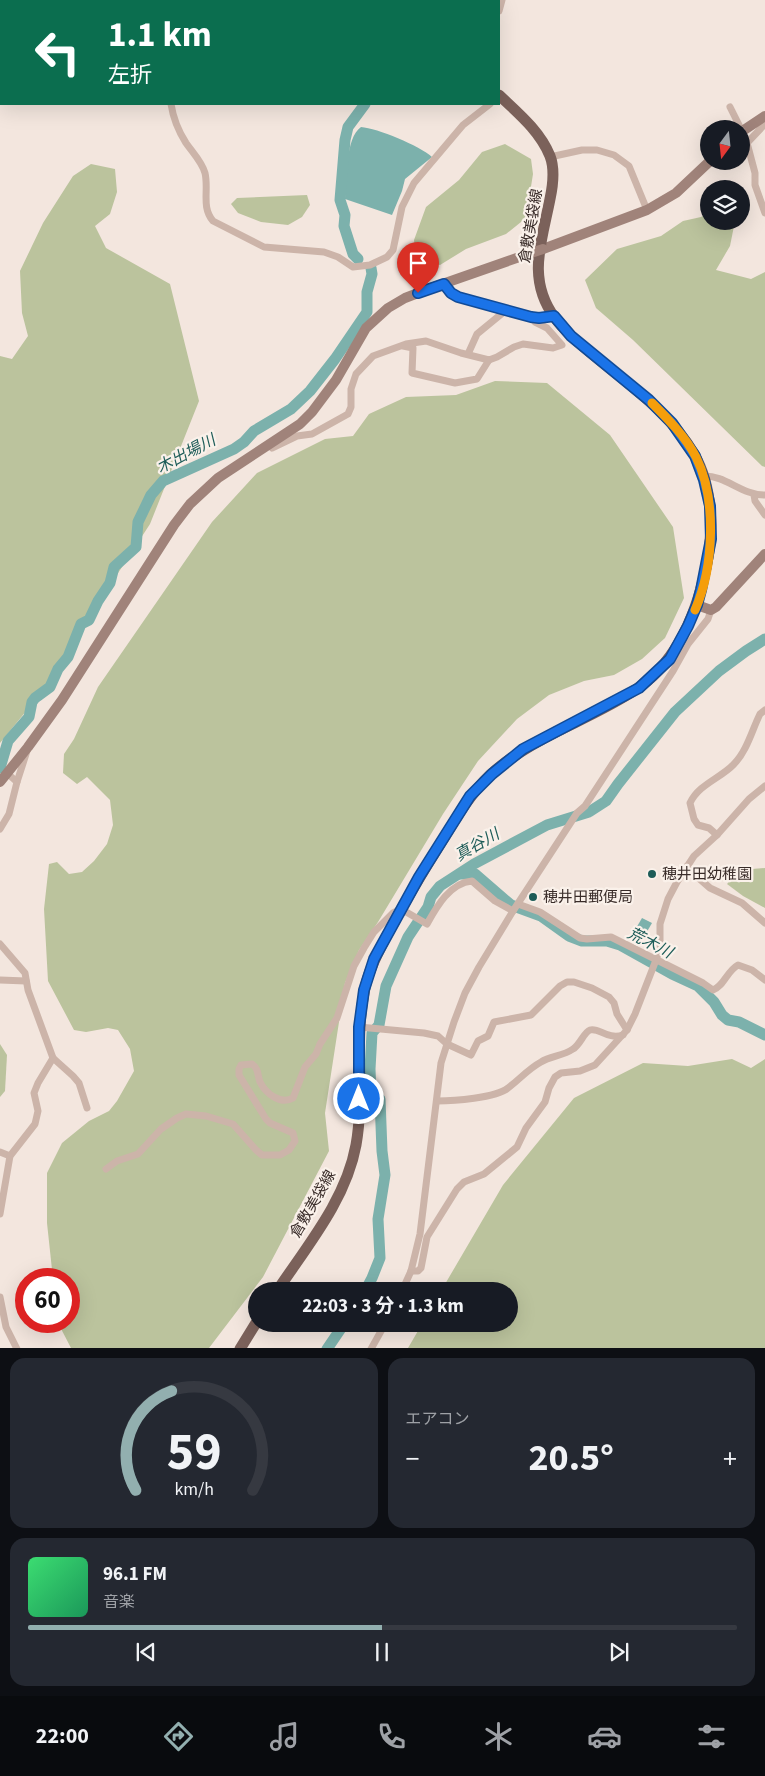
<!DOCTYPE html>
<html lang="ja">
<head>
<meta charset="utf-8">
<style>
  body { margin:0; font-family:"Source Sans 3","Noto Sans JP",sans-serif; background:#242831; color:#f1f3f6; height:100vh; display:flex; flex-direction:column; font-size:19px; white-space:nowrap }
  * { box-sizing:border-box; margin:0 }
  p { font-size:16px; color:#9ea1a6 }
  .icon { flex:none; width:28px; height:28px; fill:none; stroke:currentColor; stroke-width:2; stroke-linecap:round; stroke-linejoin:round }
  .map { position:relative; height:1348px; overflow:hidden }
  .drawer { display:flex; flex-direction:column; gap:10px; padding:10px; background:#0d0f14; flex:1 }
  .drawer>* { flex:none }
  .guide { position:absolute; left:0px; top:0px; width:500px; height:105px; box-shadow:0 5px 20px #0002; background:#0b6e4f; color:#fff; overflow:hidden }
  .needle { width:32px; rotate:195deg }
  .controls { position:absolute; left:700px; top:120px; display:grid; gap:10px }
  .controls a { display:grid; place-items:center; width:50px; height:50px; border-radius:50%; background:#171b24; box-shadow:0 5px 20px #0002; font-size:25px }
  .speed { position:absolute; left:15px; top:1268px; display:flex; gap:10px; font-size:25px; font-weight:700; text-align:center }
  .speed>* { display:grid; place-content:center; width:65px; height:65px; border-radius:50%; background:#171b24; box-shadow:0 5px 20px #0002; line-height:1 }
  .speed .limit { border:8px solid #d22; background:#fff; color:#111 }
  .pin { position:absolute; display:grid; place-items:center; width:42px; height:42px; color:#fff; margin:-51px -21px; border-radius:50% 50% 50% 0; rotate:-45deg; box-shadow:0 0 5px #0007 }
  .pin .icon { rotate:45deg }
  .me { position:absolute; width:55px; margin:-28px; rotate:0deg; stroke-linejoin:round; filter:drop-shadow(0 0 4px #0008) }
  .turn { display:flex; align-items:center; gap:18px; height:105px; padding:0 25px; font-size:22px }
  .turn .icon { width:65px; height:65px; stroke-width:2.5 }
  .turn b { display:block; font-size:35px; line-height:42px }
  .big { font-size:38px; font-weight:700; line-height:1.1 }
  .drawer .tile { flex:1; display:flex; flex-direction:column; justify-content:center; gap:8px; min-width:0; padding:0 18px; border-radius:15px; background:#242831 }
  .drawer .dial { align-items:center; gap:0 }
  .dial svg { height:130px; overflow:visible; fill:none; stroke:#363941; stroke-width:7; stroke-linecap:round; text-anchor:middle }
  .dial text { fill:#f1f3f6; stroke:none }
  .song { display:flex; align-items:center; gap:15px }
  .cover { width:60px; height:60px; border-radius:8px; background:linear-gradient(135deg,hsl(140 70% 55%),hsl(150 70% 35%)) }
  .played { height:5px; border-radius:2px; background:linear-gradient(90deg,#92afaf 50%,#363941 50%) }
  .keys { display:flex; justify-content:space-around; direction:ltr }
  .heat { display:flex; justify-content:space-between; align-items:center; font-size:28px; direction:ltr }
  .drawer .tiles { flex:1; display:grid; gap:10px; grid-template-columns:1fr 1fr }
  .tile:last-child { grid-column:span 2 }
  .trip { position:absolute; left:248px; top:1282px; width:270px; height:50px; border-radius:25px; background:#171b24; box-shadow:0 5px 20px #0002; font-weight:700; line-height:50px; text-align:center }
  .menu { display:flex; height:80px; justify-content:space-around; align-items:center; background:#090b0e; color:#9ea1a6 }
  .menu .icon { width:35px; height:35px }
  .menu .current { color:#92afaf }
  .menu b { font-size:22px; color:#f1f3f6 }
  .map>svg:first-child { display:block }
  .green { fill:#bbc39d }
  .water { fill:#7cb1ac }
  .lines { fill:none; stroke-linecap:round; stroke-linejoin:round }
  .river { stroke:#7cb1ac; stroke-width:11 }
  .street { stroke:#ccb4a9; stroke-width:7 }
  .secondary { stroke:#a0837a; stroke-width:10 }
  .primary { stroke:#7b615a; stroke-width:11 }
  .street-bridge { stroke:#ccb4a9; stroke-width:7 }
  .secondary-bridge { stroke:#a0837a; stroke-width:10 }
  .route-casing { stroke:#114b97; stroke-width:12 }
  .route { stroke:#1a73e8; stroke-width:9 }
  .slow { stroke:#f59e0b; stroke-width:9 }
  .poi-dot { fill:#1d5c58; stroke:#faf1ea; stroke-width:2 }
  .labels { text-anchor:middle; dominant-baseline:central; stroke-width:4.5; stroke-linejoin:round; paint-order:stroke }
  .street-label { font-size:15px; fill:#392c29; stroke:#faf1ea }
  .poi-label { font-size:15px; fill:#392c29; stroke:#faf1ea; text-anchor:start }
  .water-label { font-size:16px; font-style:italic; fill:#1d5c58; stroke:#faf1ea }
</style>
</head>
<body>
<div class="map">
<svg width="765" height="1349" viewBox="0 0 765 1349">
  <rect width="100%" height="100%" fill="#f3e6de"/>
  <g class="green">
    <polygon points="505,144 531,159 533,174 526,218 506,234 466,249 440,265 416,260 414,240 426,207 459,180 482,152"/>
    <polygon points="91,164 115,169 117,192 110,214 95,226 106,248 170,284 199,401 150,524 36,699 0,743 0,356 12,359 28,336 22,313 20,271 43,223 73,176"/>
    <polygon points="307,195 310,205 302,217 288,225 261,222 238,213 231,204 237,198"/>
    <polygon points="709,212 709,221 735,221 730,246 716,270 751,279 765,272 765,467 762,466 633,340 596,308 585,280 617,249 661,236 683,221 701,217"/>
    <polygon points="495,381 547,383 610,435 673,527 684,598 665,638 642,659 614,675 584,681 549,695 517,719 478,761 443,814 378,922 359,950 345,983 325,1113 329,1151 263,1277 209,1348 71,1348 57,1321 69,1321 69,1279 53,1279 47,1223 47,1173 62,1143 89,1121 109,1111 117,1101 134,1071 130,1049 118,1030 108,1028 86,1032 74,1030 48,981 44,909 49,864 57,862 69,874 82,872 94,861 107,844 113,825 110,800 87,777 77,784 63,773 64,754 74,739 98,687 212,522 257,473 325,439 353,436 369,414 406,397 456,395"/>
    <polygon points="765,868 765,908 743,896 727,884 740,870"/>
    <polygon points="0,1044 7,1055 5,1091 0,1097"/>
    <polygon points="732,1059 751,1068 765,1059 765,1348 408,1348 422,1324 509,1324 509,1291 441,1291 503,1185 574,1098 643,1063 688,1066"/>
  </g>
  <g class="water">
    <path d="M 361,127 C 377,128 420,146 432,157 L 405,179 L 402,191 L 392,215 L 345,199 C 347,180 345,138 361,127 Z"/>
    <polygon points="642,918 652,923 641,942 631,937"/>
  </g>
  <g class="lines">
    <g class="river">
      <polyline points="358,259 353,254 344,226 345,215 340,200 345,140 348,127 365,104"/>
      <polyline points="0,768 8,741 29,717 32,702 35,698 50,687 58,669 68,657 81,624 89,620 98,601 110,583 114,567 136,547 138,522 151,495 163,481 234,449 244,442 254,431 291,409 310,391 335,359 367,312 367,292 372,274 371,268"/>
      <polyline points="460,874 475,874 511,905 541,916 569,936 582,941 607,941 620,945 672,974 698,986 714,1002 722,1015 728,1020 739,1022 765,1035"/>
      <polyline points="365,1291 372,1278 380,1258 378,1219 385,1175 382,1151 380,1099 371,1094 370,1069 372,1033 379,1025 386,986 408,937 428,907 431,897 440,886 474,864 547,825 589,812 606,801 618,784 675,712 719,671 746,651 765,639"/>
      <polyline points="327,1349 344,1324"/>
    </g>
    <g class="street">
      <polyline points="150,0 152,1"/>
      <polyline points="86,1 88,0"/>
      <polyline points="307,1 308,0"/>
      <polyline points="499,11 502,0"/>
      <polyline points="0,37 1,36"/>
      <path d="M 171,104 C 173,117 179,132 186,143 C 193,153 202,162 205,173 C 209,190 201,207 213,221 L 264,247 L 324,252 L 338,257 L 353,267 L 370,265 L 387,257 L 393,250 L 402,207 L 414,183 L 463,125 L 490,104"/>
      <polyline points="730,107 741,129"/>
      <polyline points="765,124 747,143 755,173 755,185 765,213"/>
      <polyline points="550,157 582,150 597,150 614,155 629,166 647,210"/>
      <polyline points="443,284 451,293 458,297 531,317 539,318 554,316"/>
      <polyline points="403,346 413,348 412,373 455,383 477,379 489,360"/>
      <polyline points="468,354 477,334 505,311"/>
      <polyline points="272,448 297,436 312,434 348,414 351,407 351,389 356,374 373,356 406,344 426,341 461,353 489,360 497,357 514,347 523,344 553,348 562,345 547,328 535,322 531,317"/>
      <path d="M 703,476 C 726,475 741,495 765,495"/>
      <polyline points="754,495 755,501 765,515"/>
      <polyline points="17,782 27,751"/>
      <polyline points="0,829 9,814 17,782 7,773"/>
      <path d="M 717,835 L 709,828 L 698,825 L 694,819 L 690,803 C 699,784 721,778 734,764 C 747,751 752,730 760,714 L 765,710"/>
      <polyline points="686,867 710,888 742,903 765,923"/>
      <path d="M 518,904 L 540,912 L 580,938 L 587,939 L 611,937 L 703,983 L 713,990 C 724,986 727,971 738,965 L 752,970 L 765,980"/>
      <polyline points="0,944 25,973 28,990 53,1058 73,1076 79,1083 87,1108"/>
      <polyline points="0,980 26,981"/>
      <polyline points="359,1027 424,1033 438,1036 447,1044 471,1055 478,1041 488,1036 494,1022 531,1015 560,986 567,982 574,982 592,988 609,997 614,1003 617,1014 627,1030"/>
      <path d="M 437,1101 C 453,1101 496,1098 508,1088 C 519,1080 528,1069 541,1062 C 551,1056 563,1056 573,1049 C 580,1045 584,1032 590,1030 C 599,1027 607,1040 623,1035"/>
      <polyline points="0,1152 10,1156"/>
      <path d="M 106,1169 L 117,1161 L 138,1154 L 161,1129 L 177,1118 L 186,1114 L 206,1116 L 233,1124 L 256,1150 L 262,1155 L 280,1155 L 289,1150 L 295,1141 L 293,1133 L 270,1123 L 266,1119 L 239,1075 L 239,1069 L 241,1065 L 252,1064 C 259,1069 257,1074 260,1082 C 266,1094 281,1105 293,1098 L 305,1067 L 316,1054 L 320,1044 L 337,1018 L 354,966 L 364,948 L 374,932 L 393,913 L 401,909 L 427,924 C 437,906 450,883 472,881 L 495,901 L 513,911"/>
      <polyline points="0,1214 10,1156 35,1124 38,1111 34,1093 38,1083 53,1058"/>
      <polyline points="411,1271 418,1271 421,1268 427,1237 457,1189 464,1182 484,1174 517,1147 526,1128 545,1102 549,1088 555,1077 561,1073 580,1071 595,1065 627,1030 635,1014 656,960 660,948 660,924 668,899 677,882 694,856 717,835 749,799 765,786"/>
      <polyline points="402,1291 411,1271 420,1234 441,1063 454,1022 465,993 479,967 513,911 577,813 585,806 673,671 688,644 708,619 711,610"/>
      <polyline points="0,1297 6,1327 17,1349"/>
      <polyline points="371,1349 385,1324"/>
    </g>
    <g class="secondary">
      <polyline points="741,132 765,116"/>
      <polyline points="543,249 647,210 676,193 710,161"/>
      <polyline points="697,605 711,610 716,607 765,554"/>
      <polyline points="0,782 28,747 62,700 174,525 190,504 218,478 300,424 312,412 336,380 366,328 388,308 405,298 431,288 531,253"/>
    </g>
    <g class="primary">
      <polyline points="440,0 441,1"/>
      <path d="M 277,1291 C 307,1246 346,1200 356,1145 C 365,1095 354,1043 364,993 C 367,974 376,956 385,939 C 403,905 423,871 444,838 C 458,815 471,793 491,774 C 511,756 534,743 558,731 C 584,718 611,706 635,690 C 677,663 696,615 706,568 C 714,532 713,487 694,454 C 671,414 632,387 597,358 C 582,346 566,333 555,318 C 526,279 542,241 550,199 C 553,185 555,169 550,156 C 540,131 518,113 499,95"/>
      <polyline points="240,1349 256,1323"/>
    </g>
    <polyline class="street-bridge" points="741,130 747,143"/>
    <polyline class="secondary-bridge" points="531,253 543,249"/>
  </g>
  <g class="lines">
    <defs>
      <polyline id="route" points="359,1099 359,1027 364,990 374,959 419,877 470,796 492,774 523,749 639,688 670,659 688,626 697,605 701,590 711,539 710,506 704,480 695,456 672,423 649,400 571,336 554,316 539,318 531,317 458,297 451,293 444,284 418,293"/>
    </defs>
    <use href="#route" class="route-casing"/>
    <use href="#route" class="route"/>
    <path class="slow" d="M 652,403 C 668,419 685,436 696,457 C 717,499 714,567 695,610"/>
  </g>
  <g class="poi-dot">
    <circle cx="652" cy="874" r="5"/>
    <circle cx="533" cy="897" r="5"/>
  </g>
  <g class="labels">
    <g class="street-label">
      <text transform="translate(531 226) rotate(-80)">倉敷美袋線</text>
      <text transform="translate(313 1204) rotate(-60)">倉敷美袋線</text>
    </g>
    <g class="poi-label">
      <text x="662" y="874">穂井田幼稚園</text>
      <text x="543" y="897">穂井田郵便局</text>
    </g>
    <g class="water-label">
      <text transform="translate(186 454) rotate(-28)">木出場川</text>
      <text transform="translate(477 845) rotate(-30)">真谷川</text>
      <text transform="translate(650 943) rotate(27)">荒木川</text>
    </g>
  </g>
</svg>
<div class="controls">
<a><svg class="needle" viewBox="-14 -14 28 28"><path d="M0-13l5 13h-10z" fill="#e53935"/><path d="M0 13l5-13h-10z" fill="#9ea1a6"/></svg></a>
<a><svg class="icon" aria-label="layers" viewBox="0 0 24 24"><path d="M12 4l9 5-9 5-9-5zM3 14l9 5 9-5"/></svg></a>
</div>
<div class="speed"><div class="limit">60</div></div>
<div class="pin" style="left:418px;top:293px;background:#d93025"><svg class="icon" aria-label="arrive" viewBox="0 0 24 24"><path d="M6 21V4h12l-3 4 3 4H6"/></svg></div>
<svg class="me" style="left:359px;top:1099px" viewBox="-20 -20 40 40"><circle r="17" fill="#1a73e8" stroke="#fff" stroke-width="3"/><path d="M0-11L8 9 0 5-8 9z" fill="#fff"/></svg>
<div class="trip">22:03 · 3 分 · 1.3 km</div>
<div class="guide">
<div class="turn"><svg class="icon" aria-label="left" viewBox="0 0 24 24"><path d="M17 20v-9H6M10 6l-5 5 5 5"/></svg><div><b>1.1 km</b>左折</div></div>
</div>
</div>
<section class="drawer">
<div class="tiles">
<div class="tile dial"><svg viewBox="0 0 100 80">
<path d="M14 69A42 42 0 1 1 86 69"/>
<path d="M14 69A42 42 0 0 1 36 8" stroke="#92afaf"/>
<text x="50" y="56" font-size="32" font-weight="700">59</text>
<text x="50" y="72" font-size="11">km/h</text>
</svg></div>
<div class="tile"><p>エアコン</p>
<div class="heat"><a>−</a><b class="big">20.5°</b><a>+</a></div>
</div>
<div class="tile">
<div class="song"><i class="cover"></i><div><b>96.1 FM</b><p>音楽</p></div></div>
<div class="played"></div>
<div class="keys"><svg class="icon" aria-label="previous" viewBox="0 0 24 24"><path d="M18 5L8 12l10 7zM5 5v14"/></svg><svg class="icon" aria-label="pause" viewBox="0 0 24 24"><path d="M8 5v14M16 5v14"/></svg><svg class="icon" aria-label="next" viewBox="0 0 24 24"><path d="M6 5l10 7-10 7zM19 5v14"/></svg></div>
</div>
</div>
</section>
<nav class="menu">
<b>22:00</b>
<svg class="icon current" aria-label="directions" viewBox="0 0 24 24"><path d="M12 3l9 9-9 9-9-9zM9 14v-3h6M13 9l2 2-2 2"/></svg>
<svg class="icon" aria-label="music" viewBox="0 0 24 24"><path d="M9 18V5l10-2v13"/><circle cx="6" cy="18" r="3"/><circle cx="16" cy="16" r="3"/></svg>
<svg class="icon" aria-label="phone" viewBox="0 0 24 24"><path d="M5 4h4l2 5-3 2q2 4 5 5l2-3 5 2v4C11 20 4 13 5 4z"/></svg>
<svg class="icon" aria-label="climate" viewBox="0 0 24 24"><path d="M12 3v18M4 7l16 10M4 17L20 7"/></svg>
<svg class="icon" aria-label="car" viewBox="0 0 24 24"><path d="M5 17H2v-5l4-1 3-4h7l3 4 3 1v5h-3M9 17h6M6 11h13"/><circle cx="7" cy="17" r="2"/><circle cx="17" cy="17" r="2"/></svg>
<svg class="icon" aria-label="filters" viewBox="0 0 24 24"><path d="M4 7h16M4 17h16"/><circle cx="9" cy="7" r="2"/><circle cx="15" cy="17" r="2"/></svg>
</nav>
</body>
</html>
